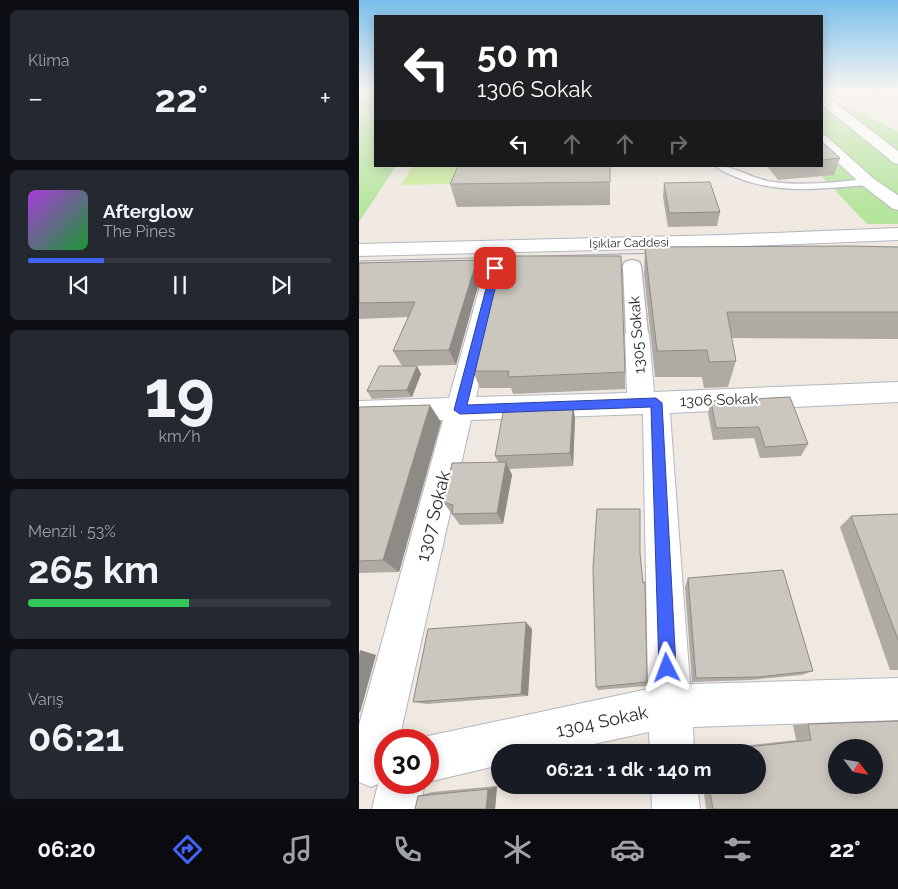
<!DOCTYPE html>
<html lang="tr">
<head>
<meta charset="utf-8">
<style>
  body { margin:0; font-family:Raleway,sans-serif; background:#242831; color:#f1f3f6; height:100vh; display:flex; flex-direction:column; font-size:19px; white-space:nowrap }
  * { box-sizing:border-box; margin:0 }
  p { font-size:16px; color:#9ea1a6 }
  .icon { flex:none; width:28px; height:28px; fill:none; stroke:currentColor; stroke-width:2; stroke-linecap:round; stroke-linejoin:round }
  .map { position:relative; flex:1; overflow:hidden }
  .details { display:flex; flex-direction:column; gap:10px; padding:10px; background:#0d0f14; width:359px }
  .details>* { flex:none }
  .banner { position:absolute; left:15px; top:15px; width:449px; height:152px; border-radius:0px; box-shadow:0 2px 12px #0003; background:#202124; color:#fff; overflow:hidden }
  .needle { width:32px; rotate:121deg }
  .buttons { position:absolute; left:469px; top:739px; display:grid; gap:10px }
  .buttons a { display:grid; place-items:center; width:55px; height:55px; border-radius:50%; background:#171b24; box-shadow:0 2px 12px #0003; font-size:25px }
  .speed { position:absolute; left:15px; top:729px; display:flex; gap:10px; font-size:25px; font-weight:700; text-align:center }
  .speed>* { display:grid; place-content:center; width:65px; height:65px; border-radius:50%; background:#171b24; box-shadow:0 2px 12px #0003; line-height:1 }
  .speed .limit { border:8px solid #d22; background:#fff; color:#111 }
  .pin { position:absolute; display:grid; place-items:center; width:42px; height:42px; color:#fff; margin:-21px; border-radius:10px; box-shadow:0 2px 8px #0006 }
  .me { position:absolute; width:55px; margin:-28px; rotate:357deg; stroke-linejoin:round; filter:drop-shadow(0 0 4px #0008) }
  .turn { display:flex; align-items:center; gap:18px; height:105px; padding:0 20px; font-size:22px }
  .turn .icon { width:65px; height:65px; stroke-width:2.5 }
  .turn b { display:block; font-size:35px; line-height:42px }
  .lanes { display:flex; align-items:center; height:48px; padding:0 20px; background:#0003; justify-content:center; gap:25px; direction:ltr }
  .lanes .off { opacity:.35 }
  .big { font-size:38px; font-weight:700; line-height:1.1 }
  .details .card { flex:1; display:flex; flex-direction:column; justify-content:center; gap:8px; min-width:0; padding:0 18px; border-radius:8px; background:#242831 }
  .details .dial { align-items:center; gap:0 }
  .dial b { font-size:65px; line-height:1 }
  .song { display:flex; align-items:center; gap:15px }
  .cover { width:60px; height:60px; border-radius:8px; background:linear-gradient(135deg,hsl(280 70% 55%),hsl(130 70% 35%)) }
  .played { height:5px; border-radius:2px; background:linear-gradient(90deg,#4264fb 25%,#363941 25%) }
  .keys { display:flex; justify-content:space-around; direction:ltr }
  .heat { display:flex; justify-content:space-between; align-items:center; font-size:28px; direction:ltr }
  .charge { height:8px; border-radius:4px; background:linear-gradient(90deg,#34c759 53%,#363941 0) }
  .trip { position:absolute; left:132px; top:744px; width:275px; height:50px; border-radius:25px; background:#171b24; box-shadow:0 2px 12px #0003; font-weight:700; line-height:50px; text-align:center }
  .tab-bar { display:flex; height:80px; justify-content:space-around; align-items:center; background:#090b0e; color:#9ea1a6 }
  .tab-bar .icon { width:35px; height:35px }
  .tab-bar .current { color:#4264fb }
  .tab-bar b { font-size:22px; color:#f1f3f6 }
  main { display:flex; flex:1; min-height:0 }
  .map>svg:first-child { display:block }
  .green { fill:#b6e59e }
  .pitch { fill:#c9ec9a }
  .lines { fill:none; stroke-linecap:round; stroke-linejoin:round }
  .service-casing { stroke:#b4b7c1; stroke-width:3 }
  .pedestrian-casing { stroke:#b4b7c1; stroke-width:3 }
  .minor-casing { stroke:#b4b7c1; stroke-width:2 }
  .tertiary-casing { stroke:#b4b7c1; stroke-width:2 }
  .service { fill:#fff; fill-rule:evenodd }
  .pedestrian { fill:#fff; fill-rule:evenodd }
  .minor { fill:#fff; fill-rule:evenodd }
  .tertiary { fill:#fff; fill-rule:evenodd }
  .tram { stroke:#a3a6b8; stroke-width:1 }
  .wall { fill:#afaba4 }
  .shaded-wall { fill:#8e8b86 }
  .building { fill:#cbc7bf; stroke:#8e8b86; fill-rule:evenodd }
  .route { fill:#4264fb; stroke:#2b41a3 }
  .labels { text-anchor:middle; dominant-baseline:central; stroke-width:4.5; stroke-linejoin:round; paint-order:stroke }
  .far-street-label { font-size:12px; fill:#2e2e2e; stroke:#fff }
  .street-label { font-size:15px; fill:#2e2e2e; stroke:#fff }
  .near-street-label { font-size:18px; fill:#2e2e2e; stroke:#fff }
</style>
</head>
<body>
<main>
<section class="details">
<div class="card"><p>Klima</p>
<div class="heat"><a>−</a><b class="big">22°</b><a>+</a></div>
</div>
<div class="card">
<div class="song"><i class="cover"></i><div><b>Afterglow</b><p>The Pines</p></div></div>
<div class="played"></div>
<div class="keys"><svg class="icon" aria-label="previous" viewBox="0 0 24 24"><path d="M18 5L8 12l10 7zM5 5v14"/></svg><svg class="icon" aria-label="pause" viewBox="0 0 24 24"><path d="M8 5v14M16 5v14"/></svg><svg class="icon" aria-label="next" viewBox="0 0 24 24"><path d="M6 5l10 7-10 7zM19 5v14"/></svg></div>
</div>
<div class="card dial"><b>19</b><p>km/h</p></div>
<div class="card"><p>Menzil · 53%</p><b class="big">265 km</b><div class="charge"></div></div>
<div class="card"><p>Varış</p><b class="big">06:21</b></div>
</section>
<div class="map">
<svg width="540" height="809" viewBox="0 0 540 809">
  <rect width="100%" height="100%" fill="#efe9e1"/>
  <g class="green">
    <polygon points="0,91 16,91 16,166 37,166 0,222"/>
    <polygon points="463,95 540,132 539,224 508,224 453,166 462,166"/>
  </g>
  <polygon class="pitch" points="54,166 99,166 90,184 42,185"/>
  <g class="lines">
    <defs>
      <path id="service" d="M 357,166 C 375,166 390,177 408,181 C 441,187 476,182 509,179 L 514,182 L 509,185 C 464,188 420,195 377,177 C 370,174 362,171 357,166 Z"/>
      <polygon id="pedestrian" points="273,260 280,262 282,266 289,334 286,339 278,341 270,339 267,334 264,266 266,262"/>
      <g id="minor">
        <polygon points="514,91 540,91 540,97 520,95"/>
        <polygon points="462,94 466,95 540,152 540,164 535,163 462,104"/>
        <polygon points="462,135 467,136 515,179 540,196 540,210 534,209 503,185 462,147"/>
        <polygon points="136,262 143,264 146,268 117,397 268,393 266,334 270,328 278,326 286,328 290,334 295,392 540,382 540,402 311,413 331,684 540,678 540,720 334,727 335,752 291,752 290,732 198,752 141,752 141,765 69,782 69,740 60,740 69,736 289,689 284,414 112,420 40,740 26,740 26,782 66,782 61,809 13,809 19,784 12,787 0,782 0,725 84,420 0,423 0,401 90,398 126,268 129,264"/>
        <polygon points="292,785 338,785 341,809 293,809"/>
      </g>
      <polygon id="tertiary" points="540,228 540,240 364,247 0,256 0,244 364,235"/>
    </defs>
    <use href="#service" class="service-casing"/>
    <use href="#pedestrian" class="pedestrian-casing"/>
    <use href="#minor" class="minor-casing"/>
    <use href="#tertiary" class="tertiary-casing"/>
    <use href="#service" class="service"/>
    <use href="#pedestrian" class="pedestrian"/>
    <use href="#minor" class="minor"/>
    <use href="#tertiary" class="tertiary"/>
    <polyline class="tram" points="0,261 300,253"/>
  </g>
  <g class="wall">
    <polygon points="462,141 481,158 475,175 419,180 408,166 462,166"/>
    <polygon points="99,166 251,166 251,205 98,207 91,184"/>
    <polygon points="305,183 361,212 358,226 309,227 304,197"/>
    <polygon points="286,247 540,247 540,339 372,338 377,361 369,387 345,388 343,377 296,377 285,274"/>
    <polygon points="142,256 266,372 266,389 154,394 152,388 121,388 114,371"/>
    <polygon points="0,263 122,275 97,365 43,366 34,351 49,317 0,319"/>
    <polygon points="58,366 62,374 53,397 13,399 8,391"/>
    <polygon points="352,401 449,444 442,456 401,458 395,438 354,440 349,413"/>
    <polygon points="0,407 82,422 40,572 0,573"/>
    <polygon points="216,418 214,466 150,469 153,475 144,524 101,525 84,502 139,462 136,456"/>
    <polygon points="540,514 540,670 531,670 481,527 492,516"/>
    <polygon points="281,553 288,682 287,686 239,690 237,687"/>
    <polygon points="329,578 454,671 443,675 391,680 333,682 326,587"/>
    <polygon points="173,629 169,696 68,704 54,702"/>
    <polygon points="449,724 540,809 347,809 344,785 399,785 399,752 339,752 339,751 437,740 434,725"/>
    <polygon points="138,786 136,809 56,809 59,796 73,792"/>
  </g>
  <g class="shaded-wall">
    <polygon points="118,260 122,275 97,365 90,350"/>
    <polygon points="58,366 62,374 53,397 48,390"/>
    <polygon points="214,404 216,418 214,466 211,453"/>
    <polygon points="71,405 82,422 40,572 24,560"/>
    <polygon points="147,462 153,475 144,524 138,513"/>
    <polygon points="167,622 173,629 169,696 162,694"/>
    <polygon points="1,650 17,655 1,713 0,712 0,655"/>
    <polygon points="138,786 136,809 127,809 129,789"/>
  </g>
  <g class="building">
    <polygon points="462,141 481,158 462,160"/>
    <polygon points="99,166 251,166 251,182 91,184"/>
    <polygon points="351,182 361,212 310,213 305,183"/>
    <polygon points="493,246 540,247 540,312 368,312 377,361 350,362 348,350 298,351 286,247"/>
    <polygon points="142,256 262,256 266,372 149,377 150,371 114,371"/>
    <polygon points="118,260 90,350 34,351 56,302 0,303 0,263"/>
    <polygon points="20,366 58,366 48,390 8,391"/>
    <polygon points="431,397 449,444 406,447 400,427 357,428 352,401"/>
    <polygon points="214,404 211,453 136,456 145,407"/>
    <polygon points="71,405 24,560 0,561 0,407"/>
    <polygon points="147,462 138,513 93,514 94,505 84,502 93,463"/>
    <polygon points="238,509 281,509 281,553 284,583 286,582 288,682 237,687 234,568"/>
    <polygon points="540,514 540,642 492,516"/>
    <polygon points="424,570 454,671 399,677 337,678 329,578"/>
    <polygon points="167,622 162,694 54,702 69,629"/>
    <path d="M 540,721 L 540,809 L 354,809 L 350,785 L 399,785 L 399,752 L 345,752 L 452,740 L 449,724 ZM 478,748 L 515,748 L 515,785 L 478,785 Z"/>
    <polygon points="129,789 127,809 56,809 59,796"/>
  </g>
  <linearGradient id="sky" x2="0" y2="1"><stop stop-color="#7abfeb"/><stop offset="0.44" stop-color="#f8f5f2"/><stop offset="1" stop-color="#f8f5f2" stop-opacity="0"/></linearGradient>
  <rect width="540" height="205" fill="url(#sky)"/>
  <polygon class="route" points="133,266 141,268 108,405 297,398 303,403 317,668 314,674 308,677 302,674 300,668 292,407 101,414 95,410"/>
  <g class="labels">
    <g class="far-street-label">
      <text transform="translate(270 243) rotate(-1)">Işıklar Caddesi</text>
    </g>
    <g class="street-label">
      <text transform="translate(278 335) rotate(-94)">1305 Sokak</text>
      <text transform="translate(360 400) rotate(-2)">1306 Sokak</text>
    </g>
    <g class="near-street-label">
      <text transform="translate(74 516) rotate(-76)">1307 Sokak</text>
      <text transform="translate(243 721) rotate(-12)">1304 Sokak</text>
    </g>
  </g>
</svg>
<div class="buttons">
<a><svg class="needle" viewBox="-14 -14 28 28"><path d="M0-13l5 13h-10z" fill="#e53935"/><path d="M0 13l5-13h-10z" fill="#9ea1a6"/></svg></a>
</div>
<div class="speed"><div class="limit">30</div></div>
<div class="pin" style="left:136px;top:268px;background:#d93025"><svg class="icon" aria-label="arrive" viewBox="0 0 24 24"><path d="M6 21V4h12l-3 4 3 4H6"/></svg></div>
<svg class="me" style="left:308px;top:668px" viewBox="-20 -20 40 40"><path d="M0-17L14 15 0 8-14 15z" fill="#4264fb" stroke="#fff" stroke-width="4"/></svg>
<div class="trip">06:21 · 1 dk · 140 m</div>
<div class="banner">
<div class="turn"><svg class="icon" aria-label="left" viewBox="0 0 24 24"><path d="M17 20v-9H6M10 6l-5 5 5 5"/></svg><div><b>50 m</b>1306 Sokak</div></div>
<div class="lanes"><svg class="icon" aria-label="left" viewBox="0 0 24 24"><path d="M17 20v-9H6M10 6l-5 5 5 5"/></svg><svg class="icon off" aria-label="ahead" viewBox="0 0 24 24"><path d="M12 20V5M6 11l6-6 6 6"/></svg><svg class="icon off" aria-label="ahead" viewBox="0 0 24 24"><path d="M12 20V5M6 11l6-6 6 6"/></svg><svg class="icon off" aria-label="right" viewBox="0 0 24 24"><path d="M7 20v-9h11M14 6l5 5-5 5"/></svg></div>
</div>
</div>
</main>
<nav class="tab-bar">
<b>06:20</b>
<svg class="icon current" aria-label="directions" viewBox="0 0 24 24"><path d="M12 3l9 9-9 9-9-9zM9 14v-3h6M13 9l2 2-2 2"/></svg>
<svg class="icon" aria-label="music" viewBox="0 0 24 24"><path d="M9 18V5l10-2v13"/><circle cx="6" cy="18" r="3"/><circle cx="16" cy="16" r="3"/></svg>
<svg class="icon" aria-label="phone" viewBox="0 0 24 24"><path d="M5 4h4l2 5-3 2q2 4 5 5l2-3 5 2v4C11 20 4 13 5 4z"/></svg>
<svg class="icon" aria-label="climate" viewBox="0 0 24 24"><path d="M12 3v18M4 7l16 10M4 17L20 7"/></svg>
<svg class="icon" aria-label="car" viewBox="0 0 24 24"><path d="M5 17H2v-5l4-1 3-4h7l3 4 3 1v5h-3M9 17h6M6 11h13"/><circle cx="7" cy="17" r="2"/><circle cx="17" cy="17" r="2"/></svg>
<svg class="icon" aria-label="filters" viewBox="0 0 24 24"><path d="M4 7h16M4 17h16"/><circle cx="9" cy="7" r="2"/><circle cx="15" cy="17" r="2"/></svg>
<b>22°</b>
</nav>
</body>
</html>
